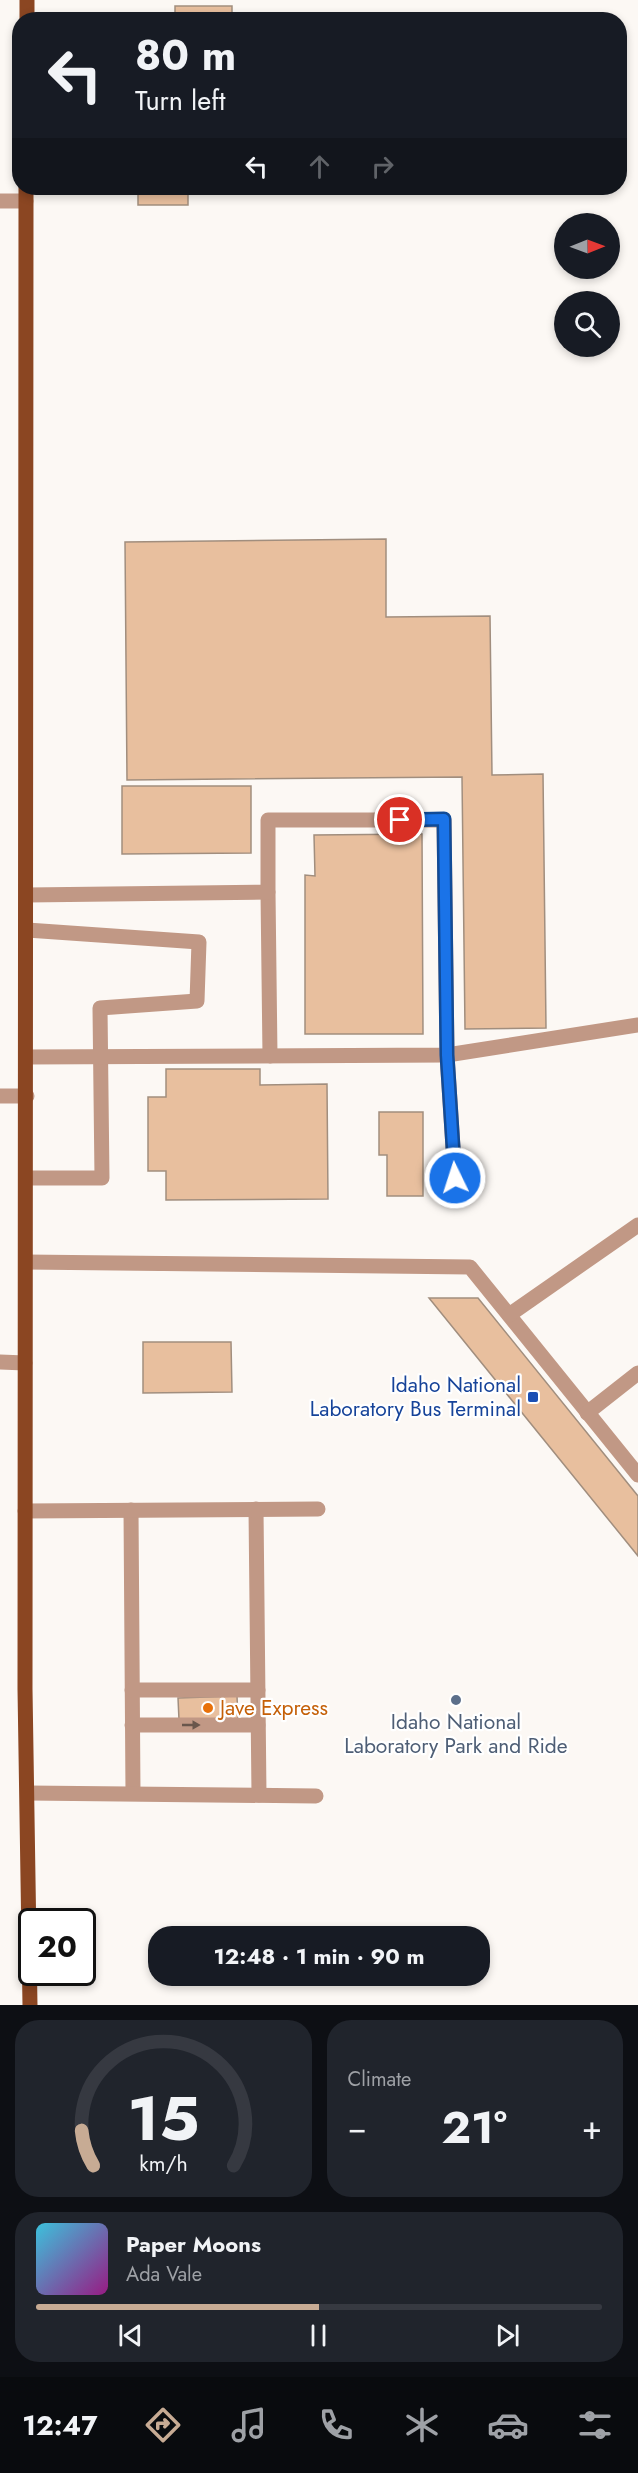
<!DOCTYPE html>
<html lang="en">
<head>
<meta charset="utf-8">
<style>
  body { margin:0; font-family:Jost,sans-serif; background:#20242c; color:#f1f3f6; height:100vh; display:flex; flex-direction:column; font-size:22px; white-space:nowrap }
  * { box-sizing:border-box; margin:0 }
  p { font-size:20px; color:#9ea1a6 }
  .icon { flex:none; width:33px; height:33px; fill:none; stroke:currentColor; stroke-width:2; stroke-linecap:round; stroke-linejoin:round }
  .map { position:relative; height:2005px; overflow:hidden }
  .panel { display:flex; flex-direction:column; gap:15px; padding:15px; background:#0d0f14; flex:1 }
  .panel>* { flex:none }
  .hud { position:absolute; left:12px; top:12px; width:615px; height:183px; border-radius:24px; box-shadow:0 3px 9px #0003; background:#171b24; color:#f1f3f6; overflow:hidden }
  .needle { width:39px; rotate:89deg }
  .buttons { position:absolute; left:554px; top:213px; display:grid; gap:12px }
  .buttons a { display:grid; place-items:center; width:66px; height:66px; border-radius:50%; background:#171b24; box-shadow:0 3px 9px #0003; font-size:30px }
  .speed { position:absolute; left:18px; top:1908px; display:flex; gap:12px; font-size:30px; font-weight:700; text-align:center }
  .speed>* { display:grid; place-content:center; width:78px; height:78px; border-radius:50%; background:#171b24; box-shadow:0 3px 9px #0003; line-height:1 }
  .speed .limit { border:3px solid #111; border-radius:9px; background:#fff; color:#111 }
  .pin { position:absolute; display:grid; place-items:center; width:51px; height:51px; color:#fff; margin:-26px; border:3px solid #fff; border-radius:50%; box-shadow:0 2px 6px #0007 }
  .me { position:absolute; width:66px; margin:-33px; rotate:356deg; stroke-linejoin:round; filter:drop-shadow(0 0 4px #0008) }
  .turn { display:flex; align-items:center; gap:21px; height:126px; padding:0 24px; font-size:27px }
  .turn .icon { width:78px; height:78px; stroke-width:2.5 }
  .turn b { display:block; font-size:42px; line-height:51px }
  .lanes { display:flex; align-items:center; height:57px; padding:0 24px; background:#0003; justify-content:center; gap:30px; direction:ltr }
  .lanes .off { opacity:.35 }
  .big { font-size:45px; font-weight:700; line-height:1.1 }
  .panel .card { flex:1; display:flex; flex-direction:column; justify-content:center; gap:9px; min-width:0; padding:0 21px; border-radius:24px; background:#20242c }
  .panel .dial { align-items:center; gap:0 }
  .dial svg { height:156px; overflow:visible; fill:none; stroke:#363941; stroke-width:7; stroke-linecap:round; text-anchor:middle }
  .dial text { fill:#f1f3f6; stroke:none }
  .song { display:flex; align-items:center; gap:18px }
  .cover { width:72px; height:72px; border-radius:9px; background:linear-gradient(135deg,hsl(190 70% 55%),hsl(310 70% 35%)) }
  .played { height:6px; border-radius:3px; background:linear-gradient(90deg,#c7ab94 50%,#363941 50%) }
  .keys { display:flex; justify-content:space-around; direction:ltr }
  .heat { display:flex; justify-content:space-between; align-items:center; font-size:33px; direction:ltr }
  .panel .tiles { flex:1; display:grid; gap:15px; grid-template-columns:1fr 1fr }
  .card:last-child { grid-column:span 2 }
  .trip { position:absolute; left:148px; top:1926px; width:342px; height:60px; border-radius:24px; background:#171b24; box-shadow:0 3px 9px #0003; font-weight:700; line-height:60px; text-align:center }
  .menu { display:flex; height:96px; justify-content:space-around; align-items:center; background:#090b0e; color:#9ea1a6 }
  .menu .icon { width:42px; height:42px }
  .menu .current { color:#c7ab94 }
  .menu b { font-size:27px; color:#f1f3f6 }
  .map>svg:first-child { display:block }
  .building { fill:#e8bf9e; stroke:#a18e7e; stroke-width:1.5 }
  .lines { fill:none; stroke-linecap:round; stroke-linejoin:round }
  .minor { stroke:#c19885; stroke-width:15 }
  .major { stroke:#8b4622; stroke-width:15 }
  .oneway { fill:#69564c }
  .route-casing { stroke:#114b97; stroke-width:15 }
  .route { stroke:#1a73e8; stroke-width:10 }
  .transit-dot { fill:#1a4fb4; stroke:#fff; stroke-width:2 }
  .service-dot { fill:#5c6f8a; stroke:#fff; stroke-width:2 }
  .food-dot { fill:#e8710a; stroke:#fff; stroke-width:2 }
  .labels { text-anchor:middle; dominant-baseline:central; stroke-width:4.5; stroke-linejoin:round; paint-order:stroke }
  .transit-label { font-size:21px; fill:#164399; stroke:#fff; text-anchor:end }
  .food-label { font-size:21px; fill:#c56008; stroke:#fff; text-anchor:start }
  .service-label { font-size:21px; fill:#4e5e75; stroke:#fff }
</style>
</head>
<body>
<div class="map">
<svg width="638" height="2005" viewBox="0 0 638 2005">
  <rect width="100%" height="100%" fill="#fcf8f4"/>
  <g class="building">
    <rect x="175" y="6" width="57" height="14"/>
    <polygon points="138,188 285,188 285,190 188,190 188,205 138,205"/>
    <polygon points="386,539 386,617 490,616 492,775 543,774 546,1028 465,1029 462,777 127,780 125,542"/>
    <polygon points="122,786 251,786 251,853 122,854"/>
    <polygon points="422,834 423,1034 305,1034 305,875 315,876 314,835"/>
    <polygon points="166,1069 260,1069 260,1085 327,1084 328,1199 166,1200 166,1171 148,1171 148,1097 166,1097"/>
    <polygon points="379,1112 423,1112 423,1196 387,1196 387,1155 379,1155"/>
    <polygon points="429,1298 478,1298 638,1496 638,1556"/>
    <polygon points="143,1342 231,1342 232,1392 143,1393"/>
    <polygon points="237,1696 238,1719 179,1720 178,1698"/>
  </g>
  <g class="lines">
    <g class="minor">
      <polyline points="0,201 26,201"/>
      <polyline points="268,892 270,1056"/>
      <polyline points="27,895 268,892 268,820 444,820 447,1055 455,1178"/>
      <polyline points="27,930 199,942 197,1001 100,1008 102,1178 27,1178"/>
      <polyline points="27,1057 447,1055 638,1025"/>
      <polyline points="0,1096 27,1096"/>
      <polyline points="26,1262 470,1267 638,1475"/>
      <polyline points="509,1315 638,1225"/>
      <polyline points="0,1362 25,1363"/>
      <polyline points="587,1413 638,1373"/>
      <polyline points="256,1509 259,1795"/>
      <polyline points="131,1510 133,1793"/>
      <polyline points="25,1511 318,1509"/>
      <polyline points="132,1690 258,1690"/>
      <polyline points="132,1725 258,1725"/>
      <polyline points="28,1793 316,1796"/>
    </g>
    <g class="major">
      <polyline points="27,0 27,20"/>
      <polyline points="26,188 25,1689 30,2005"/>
    </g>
  </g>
  <defs><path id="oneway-solid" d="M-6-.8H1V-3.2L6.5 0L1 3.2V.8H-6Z" transform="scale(1.5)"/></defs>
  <use class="oneway" href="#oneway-solid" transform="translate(191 1725)"/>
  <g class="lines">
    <defs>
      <polyline id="route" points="400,820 444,819 447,1055 455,1178"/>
    </defs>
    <use href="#route" class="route-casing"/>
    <use href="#route" class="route"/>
  </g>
  <rect class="transit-dot" x="527" y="1391" width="12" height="12" rx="3"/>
  <circle class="service-dot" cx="456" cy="1700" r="6"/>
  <circle class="food-dot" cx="208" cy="1708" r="6"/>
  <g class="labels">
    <g class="transit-label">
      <text x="521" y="1385">Idaho National<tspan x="521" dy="24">Laboratory Bus Terminal</tspan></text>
    </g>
    <g class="food-label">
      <text x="220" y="1708">Jave Express</text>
    </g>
    <g class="service-label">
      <text x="456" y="1722">Idaho National<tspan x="456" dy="24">Laboratory Park and Ride</tspan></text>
    </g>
  </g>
</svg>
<div class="buttons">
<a><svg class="needle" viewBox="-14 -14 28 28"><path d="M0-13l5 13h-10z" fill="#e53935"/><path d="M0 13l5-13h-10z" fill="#9ea1a6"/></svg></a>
<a><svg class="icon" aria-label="search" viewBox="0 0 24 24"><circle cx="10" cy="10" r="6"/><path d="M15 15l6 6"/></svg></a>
</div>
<div class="speed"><div class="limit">20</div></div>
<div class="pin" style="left:400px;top:820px;background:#d93025"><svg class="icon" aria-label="arrive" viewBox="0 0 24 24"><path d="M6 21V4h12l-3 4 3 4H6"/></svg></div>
<svg class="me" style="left:455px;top:1178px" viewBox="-20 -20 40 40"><circle r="17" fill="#1a73e8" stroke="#fff" stroke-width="3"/><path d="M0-11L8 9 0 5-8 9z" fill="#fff"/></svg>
<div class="trip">12:48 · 1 min · 90 m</div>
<div class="hud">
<div class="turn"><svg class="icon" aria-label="left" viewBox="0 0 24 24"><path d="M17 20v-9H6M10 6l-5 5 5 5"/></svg><div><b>80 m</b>Turn left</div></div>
<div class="lanes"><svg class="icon" aria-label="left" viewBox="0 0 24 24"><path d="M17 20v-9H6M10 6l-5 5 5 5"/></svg><svg class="icon off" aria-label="ahead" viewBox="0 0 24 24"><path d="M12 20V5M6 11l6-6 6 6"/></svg><svg class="icon off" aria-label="right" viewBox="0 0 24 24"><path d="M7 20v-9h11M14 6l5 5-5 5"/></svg></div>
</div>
</div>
<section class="panel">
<div class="tiles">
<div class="card dial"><svg viewBox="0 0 100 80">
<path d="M14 69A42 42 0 1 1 86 69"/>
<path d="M14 69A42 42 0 0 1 8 51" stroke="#c7ab94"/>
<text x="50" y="56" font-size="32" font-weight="700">15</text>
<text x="50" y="72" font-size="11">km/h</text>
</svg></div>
<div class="card"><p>Climate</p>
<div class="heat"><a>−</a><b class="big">21°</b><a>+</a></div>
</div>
<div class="card">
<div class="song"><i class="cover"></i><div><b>Paper Moons</b><p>Ada Vale</p></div></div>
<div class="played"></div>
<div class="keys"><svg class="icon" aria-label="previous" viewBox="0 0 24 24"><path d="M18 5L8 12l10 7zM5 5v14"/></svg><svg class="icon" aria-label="pause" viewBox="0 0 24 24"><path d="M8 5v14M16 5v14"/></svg><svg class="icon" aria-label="next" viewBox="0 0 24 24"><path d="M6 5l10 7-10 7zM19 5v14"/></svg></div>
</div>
</div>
</section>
<nav class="menu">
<b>12:47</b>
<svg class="icon current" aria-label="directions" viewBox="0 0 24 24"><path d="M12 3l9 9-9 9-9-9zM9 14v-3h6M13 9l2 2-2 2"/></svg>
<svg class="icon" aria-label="music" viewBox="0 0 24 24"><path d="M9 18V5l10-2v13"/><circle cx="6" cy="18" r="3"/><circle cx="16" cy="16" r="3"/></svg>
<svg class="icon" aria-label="phone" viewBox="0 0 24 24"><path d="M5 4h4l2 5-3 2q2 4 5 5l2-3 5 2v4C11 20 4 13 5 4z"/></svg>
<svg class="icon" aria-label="climate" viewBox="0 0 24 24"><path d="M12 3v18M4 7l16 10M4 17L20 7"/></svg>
<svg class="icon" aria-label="car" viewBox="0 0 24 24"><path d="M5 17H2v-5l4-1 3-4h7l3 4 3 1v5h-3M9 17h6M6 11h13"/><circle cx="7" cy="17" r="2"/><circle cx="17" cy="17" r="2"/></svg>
<svg class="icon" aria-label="filters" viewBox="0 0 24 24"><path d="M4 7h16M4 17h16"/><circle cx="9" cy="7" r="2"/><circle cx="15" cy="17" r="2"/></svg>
</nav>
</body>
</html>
